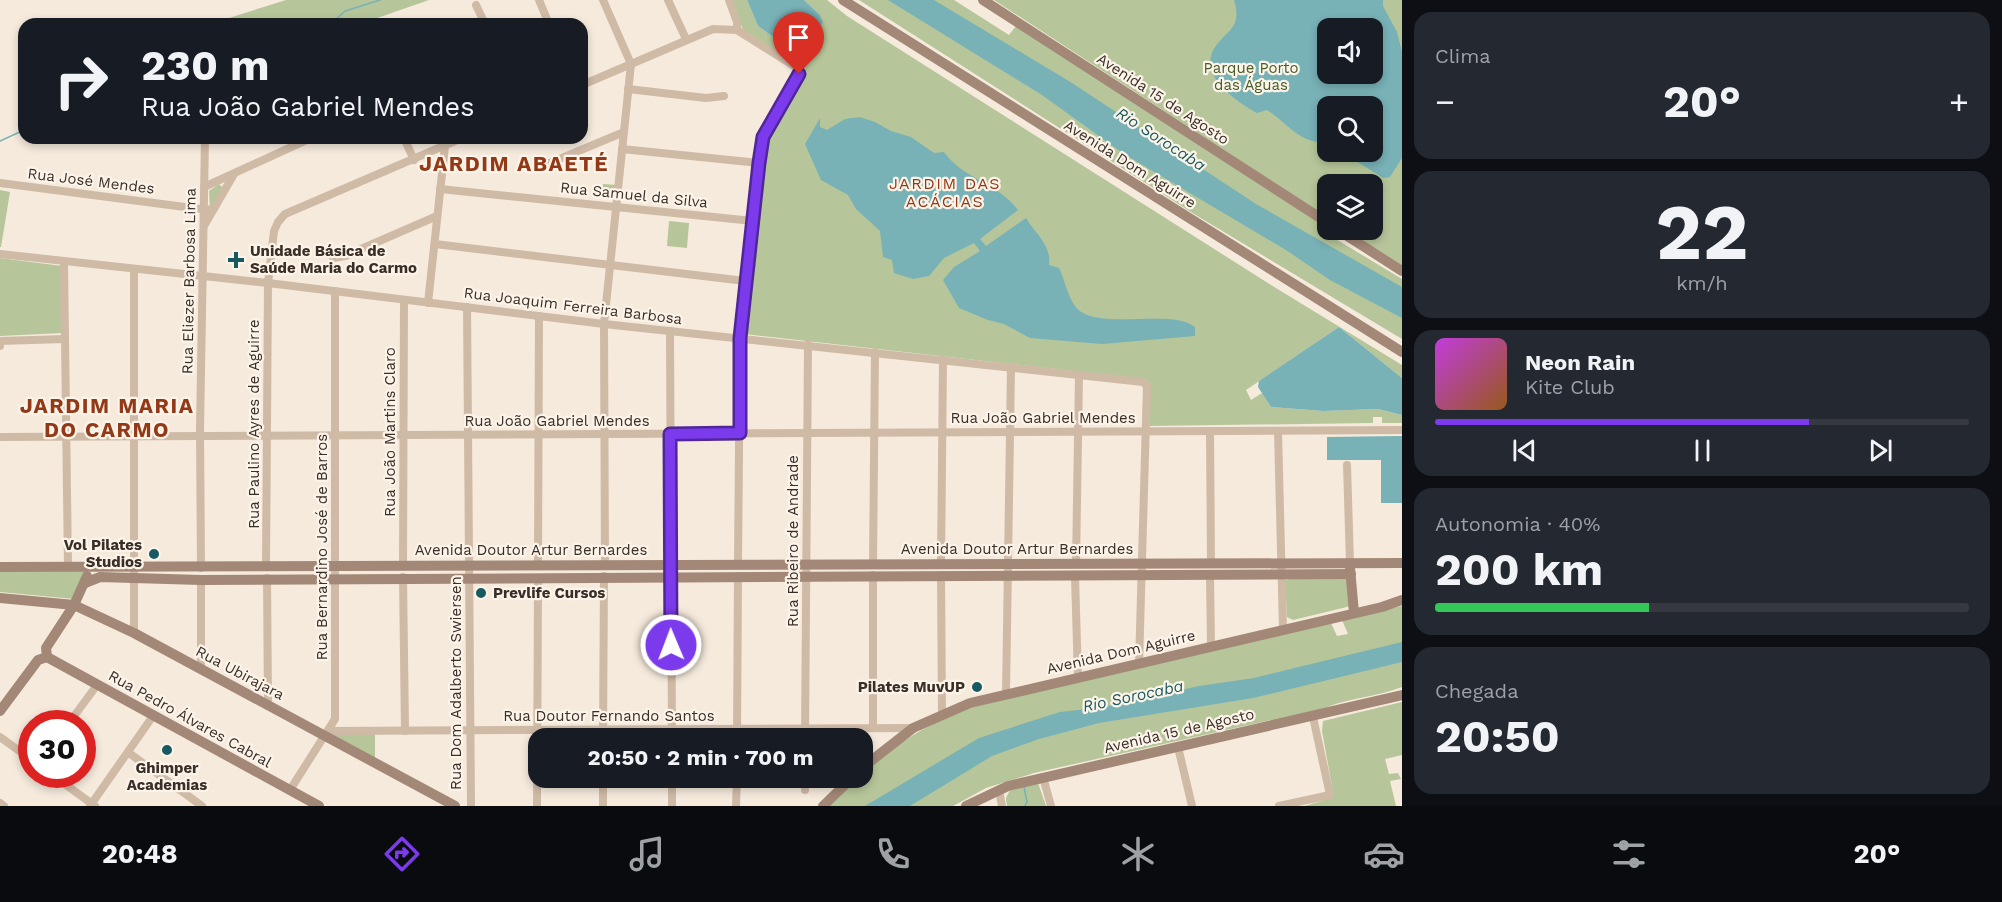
<!DOCTYPE html>
<html lang="pt">
<head>
<meta charset="utf-8">
<style>
  body { margin:0; font-family:"Work Sans",sans-serif; background:#242831; color:#f1f3f6; height:100vh; display:flex; flex-direction:column; font-size:22px; white-space:nowrap }
  * { box-sizing:border-box; margin:0 }
  p { font-size:20px; color:#9ea1a6 }
  .icon { flex:none; width:33px; height:33px; fill:none; stroke:currentColor; stroke-width:2; stroke-linecap:round; stroke-linejoin:round }
  .map { position:relative; flex:1; overflow:hidden }
  .sheet { display:flex; flex-direction:column; gap:12px; padding:12px; background:#0d0f14; width:600px }
  .sheet>* { flex:none }
  .top-card { position:absolute; left:18px; top:18px; width:570px; height:126px; border-radius:18px; box-shadow:0 3px 9px #0003; background:#171b24; color:#f1f3f6; overflow:hidden }
  .fabs { position:absolute; left:1317px; top:18px; display:grid; gap:12px }
  .fabs a { display:grid; place-items:center; width:66px; height:66px; border-radius:12px; background:#171b24; box-shadow:0 3px 9px #0003; font-size:30px }
  .speed { position:absolute; left:18px; top:710px; display:flex; gap:12px; font-size:30px; font-weight:700; text-align:center }
  .speed>* { display:grid; place-content:center; width:78px; height:78px; border-radius:50%; background:#171b24; box-shadow:0 3px 9px #0003; line-height:1 }
  .speed .limit { border:9px solid #d22; background:#fff; color:#111 }
  .pin { position:absolute; display:grid; place-items:center; width:51px; height:51px; color:#fff; margin:-62px -26px; border-radius:50% 50% 50% 0; rotate:-45deg; box-shadow:0 0 6px #0007 }
  .pin .icon { rotate:45deg }
  .me { position:absolute; width:66px; margin:-33px; rotate:359deg; stroke-linejoin:round; filter:drop-shadow(0 0 4px #0008) }
  .turn { display:flex; align-items:center; gap:21px; height:126px; padding:0 24px; font-size:27px }
  .turn .icon { width:78px; height:78px; stroke-width:2.5 }
  .turn b { display:block; font-size:42px; line-height:51px }
  .big { font-size:45px; font-weight:700; line-height:1.1 }
  .sheet .card { flex:1; display:flex; flex-direction:column; justify-content:center; gap:9px; min-width:0; padding:0 21px; border-radius:18px; background:#242831 }
  .sheet .dial { align-items:center; gap:0 }
  .dial b { font-size:78px; line-height:1 }
  .song { display:flex; align-items:center; gap:18px }
  .cover { width:72px; height:72px; border-radius:9px; background:linear-gradient(135deg,hsl(290 70% 55%),hsl(30 70% 35%)) }
  .played { height:6px; border-radius:3px; background:linear-gradient(90deg,#7c3aed 70%,#363941 70%) }
  .keys { display:flex; justify-content:space-around; direction:ltr }
  .heat { display:flex; justify-content:space-between; align-items:center; font-size:33px; direction:ltr }
  .charge { height:9px; border-radius:4px; background:linear-gradient(90deg,#34c759 40%,#363941 0) }
  .trip { position:absolute; left:528px; top:728px; width:345px; height:60px; border-radius:18px; background:#171b24; box-shadow:0 3px 9px #0003; font-weight:700; line-height:60px; text-align:center }
  .tabs { display:flex; height:96px; justify-content:space-around; align-items:center; background:#090b0e; color:#9ea1a6 }
  .tabs .icon { width:42px; height:42px }
  .tabs .current { color:#7c3aed }
  .tabs b { font-size:27px; color:#f1f3f6 }
  main { display:flex; flex:1; min-height:0 }
  .map>svg:first-child { display:block }
  .green { fill:#b6c69a; fill-rule:evenodd }
  .water { fill:#78b1b6; fill-rule:evenodd }
  .lines { fill:none; stroke-linecap:round; stroke-linejoin:round }
  .stream { stroke:#78b1b6; stroke-width:1.5 }
  .street { stroke:#cfbaa6; stroke-width:8 }
  .secondary { stroke:#a38877; stroke-width:10 }
  .route-casing { stroke:#51269a; stroke-width:15 }
  .route { stroke:#7c3aed; stroke-width:10 }
  .poi-dot { fill:#185a61; stroke:#fcf4e9; stroke-width:2 }
  .labels { text-anchor:middle; dominant-baseline:central; stroke-width:4.5; stroke-linejoin:round; paint-order:stroke }
  .park-label { font-size:15px; fill:#475c29; stroke:#fcf4e9 }
  .street-label { font-size:15px; fill:#3a2e28; stroke:#fcf4e9 }
  .poi-label { font-size:15px; font-weight:bold; fill:#3a2e28; stroke:#fcf4e9; text-anchor:start }
  .water-label { font-size:16px; font-style:italic; fill:#185a61; stroke:#fcf4e9 }
  .neighbourhood-label { font-size:16px; letter-spacing:1.5px; fill:#933917; stroke:#fcf4e9 }
  .district-label { font-size:21px; font-weight:bold; letter-spacing:1.5px; fill:#933917; stroke:#fcf4e9 }
</style>
</head>
<body>
<main>
<div class="map">
<svg width="1402" height="806" viewBox="0 0 1402 806">
  <rect width="100%" height="100%" fill="#f5eadc"/>
  <g class="green">
    <polygon points="286,0 429,0 360,24 210,24"/>
    <polygon points="732,0 747,0 758,26 790,49 807,41 819,31 819,14 804,0 827,0 847,16 1271,285 1402,365 1402,378 1339,327 1246,390 1251,400 1262,393 1271,407 1323,411 1378,409 1402,415 1402,423 1382,423 1382,417 1373,417 1373,423 1150,426 1150,388 1146,379 744,334 766,140 807,72 743,30"/>
    <polygon points="859,0 954,0 1009,35 1016,26 1327,225 1328,230 1338,232 1334,238 1402,279 1402,339 1194,214"/>
    <path d="M 994,0 L 1402,0 L 1402,265 L 1347,230 L 1372,230 L 1372,184 L 1328,184 L 1327,217 ZM 1328,28 L 1372,28 L 1372,74 L 1328,74 ZM 1328,106 L 1372,106 L 1372,152 L 1328,152 Z"/>
    <polygon points="219,184 223,188 213,206 210,208 209,191"/>
    <polygon points="603,184 617,185 615,197 602,196"/>
    <polygon points="0,190 10,192 1,247 0,247"/>
    <polygon points="669,221 689,223 687,248 667,246"/>
    <polygon points="0,258 62,266 63,333 0,336"/>
    <polygon points="85,571 74,599 0,592 0,572"/>
    <polygon points="1344,578 1348,580 1351,606 1293,620 1287,617 1285,581 1288,579"/>
    <path d="M 1402,606 L 1402,687 C 1377,697 1351,697 1325,708 L 1034,773 L 986,788 L 953,806 L 830,806 C 857,780 882,753 915,734 C 933,723 952,716 971,707 L 1331,623 L 1337,636 L 1348,634 L 1342,620 Z"/>
    <polygon points="1402,702 1402,755 1385,759 1389,774 1398,773 1401,779 1390,781 1396,806 1305,806 1334,797 1322,731 1323,721"/>
    <polygon points="335,733 375,733 375,760 333,735"/>
    <polygon points="1038,783 1046,806 1007,806 1006,798 1010,790"/>
  </g>
  <g class="water">
    <path d="M 747,0 L 804,0 L 819,14 L 823,22 C 816,37 805,42 790,49 L 758,26 Z"/>
    <polygon points="888,0 934,0 1072,83 1256,204 1402,287 1402,318 1330,280 1286,250 1124,154 1042,95"/>
    <path d="M 1234,0 L 1383,0 L 1383,6 L 1397,32 L 1402,52 L 1402,158 L 1390,177 L 1383,178 L 1342,152 L 1372,152 L 1372,106 L 1328,106 L 1327,142 C 1299,144 1288,123 1267,110 L 1257,113 C 1239,103 1202,79 1212,53 C 1221,31 1244,32 1234,0 ZM 1372,28 L 1372,74 L 1328,74 L 1328,28 Z"/>
    <path d="M 860,117 L 875,122 L 891,131 L 911,137 L 934,153 L 944,152 C 963,179 998,183 1018,210 L 980,239 L 986,246 L 1026,218 C 1035,233 1052,246 1049,265 L 1059,268 C 1065,280 1067,295 1075,306 C 1094,333 1171,307 1195,327 L 1195,336 L 1102,344 L 1030,338 L 1004,324 L 988,320 L 959,308 L 943,280 L 954,267 L 980,251 L 974,243 L 944,258 L 929,276 L 913,279 L 894,273 L 892,260 L 883,257 L 880,231 L 856,209 L 848,195 L 821,180 L 805,144 L 820,118 L 820,127 L 827,130 L 845,119 Z"/>
    <polygon points="1339,327 1402,378 1402,415 1378,409 1323,411 1271,407 1258,387 1259,381"/>
    <polygon points="1402,436 1402,503 1381,503 1381,460 1327,460 1327,437"/>
    <polygon points="1402,642 1402,662 1253,698 1099,723 1039,739 992,756 910,806 865,806 979,738 1060,712 1105,707 1199,686 1254,678"/>
  </g>
  <g class="lines">
    <g class="stream">
      <polyline points="331,24 345,11 380,0"/>
      <polyline points="0,141 24,130"/>
      <polyline points="1024,787 1027,802 1025,806"/>
    </g>
    <g class="street">
      <polyline points="539,0 549,24"/>
      <polyline points="603,0 631,64 604,324 605,565"/>
      <polyline points="668,0 686,39"/>
      <polyline points="729,0 737,22 737,30"/>
      <polyline points="476,5 485,24"/>
      <polyline points="582,85 713,29 737,30 796,67 798,77 763,137 759,163 740,337 738,564"/>
      <polyline points="628,89 706,98 724,96"/>
      <polyline points="404,138 414,160"/>
      <polyline points="622,149 759,163"/>
      <polyline points="545,165 624,132"/>
      <polyline points="0,183 208,210 214,208"/>
      <polyline points="204,187 311,138"/>
      <polyline points="440,189 753,221"/>
      <polyline points="204,226 234,174"/>
      <polyline points="435,244 745,281"/>
      <polyline points="0,254 268,283 604,324 1143,382 1147,386 1139,664"/>
      <polyline points="333,258 345,256 437,216"/>
      <polyline points="64,262 68,568"/>
      <polyline points="428,303 445,146"/>
      <polyline points="467,307 471,806"/>
      <polyline points="670,331 672,738"/>
      <polyline points="0,346 0,341 65,339"/>
      <polyline points="1210,431 1211,564"/>
      <polyline points="1278,431 1283,630"/>
      <polyline points="0,437 1402,430"/>
      <polyline points="1347,465 1350,563"/>
      <polyline points="1076,564 1079,375"/>
      <polyline points="403,565 404,300"/>
      <polyline points="873,565 875,352"/>
      <polyline points="941,565 943,359"/>
      <polyline points="266,566 268,283 274,231 278,222 285,214 462,138"/>
      <polyline points="538,566 539,316"/>
      <polyline points="201,568 200,430 205,138"/>
      <polyline points="941,575 942,715"/>
      <polyline points="1210,575 1211,647"/>
      <polyline points="1075,576 1078,679"/>
      <polyline points="403,577 405,731"/>
      <polyline points="267,578 268,705"/>
      <polyline points="201,580 201,669"/>
      <polyline points="134,633 134,269"/>
      <polyline points="1006,694 1011,367"/>
      <polyline points="69,723 97,685"/>
      <polyline points="873,728 873,575"/>
      <polyline points="329,731 913,728"/>
      <polyline points="0,737 32,760"/>
      <polyline points="603,738 604,576"/>
      <polyline points="737,738 738,576"/>
      <polyline points="805,738 808,344"/>
      <polyline points="1178,747 1192,806"/>
      <polyline points="129,753 202,806"/>
      <polyline points="51,774 95,806"/>
      <polyline points="1043,777 1051,806"/>
      <polyline points="290,790 335,719 335,291"/>
      <polyline points="805,790 805,777"/>
      <polyline points="999,790 1002,806"/>
      <polyline points="0,803 4,806"/>
      <polyline points="90,806 153,716"/>
      <polyline points="537,806 538,578"/>
      <polyline points="603,806 603,777"/>
      <polyline points="672,806 672,777"/>
      <polyline points="736,806 737,777"/>
      <polyline points="1279,806 1330,795 1313,717"/>
    </g>
    <g class="secondary">
      <polyline points="843,0 1402,352"/>
      <polyline points="983,0 1328,223"/>
      <polyline points="1338,230 1402,271"/>
      <polyline points="0,567 1402,563"/>
      <polyline points="1350,568 1354,613"/>
      <polyline points="85,583 100,577 201,580 1351,574"/>
      <polyline points="0,598 74,605 134,633 455,806"/>
      <polyline points="47,657 319,806"/>
      <polyline points="47,657 46,648 74,605 87,576"/>
      <polyline points="0,711 38,660 47,657"/>
      <polyline points="862,768 913,728 970,703 1382,607 1402,600"/>
      <polyline points="823,806 853,777"/>
      <polyline points="966,806 1008,786 1402,695"/>
    </g>
  </g>
  <g class="lines">
    <defs>
      <polyline id="route" points="671,645 670,434 740,433 740,338 759,163 763,137 799,74"/>
    </defs>
    <use href="#route" class="route-casing"/>
    <use href="#route" class="route"/>
  </g>
  <g class="poi-dot">
    <path d="M233 251h6v6h6v6h-6v6h-6v-6h-6v-6h6z"/>
    <circle cx="154" cy="554" r="6"/>
    <circle cx="481" cy="593" r="6"/>
    <circle cx="977" cy="687" r="6"/>
    <circle cx="167" cy="750" r="6"/>
  </g>
  <g class="labels">
    <g class="park-label">
      <text x="1251" y="68">Parque Porto<tspan x="1251" dy="17">das Águas</tspan></text>
    </g>
    <g class="street-label">
      <text transform="translate(1163 99) rotate(33)">Avenida 15 de Agosto</text>
      <text transform="translate(1130 164) rotate(32)">Avenida Dom Aguirre</text>
      <text transform="translate(91 181) rotate(7)">Rua José Mendes</text>
      <text transform="translate(634 195) rotate(6)">Rua Samuel da Silva</text>
      <text transform="translate(189 281) rotate(-89)">Rua Eliezer Barbosa Lima</text>
      <text transform="translate(573 306) rotate(7)">Rua Joaquim Ferreira Barbosa</text>
      <text x="1043" y="418">Rua João Gabriel Mendes</text>
      <text x="557" y="421">Rua João Gabriel Mendes</text>
      <text transform="translate(254 424) rotate(-90)">Rua Paulino Ayres de Aguirre</text>
      <text transform="translate(390 432) rotate(-90)">Rua João Martins Claro</text>
      <text transform="translate(793 541) rotate(-90)">Rua Ribeiro de Andrade</text>
      <text transform="translate(322 547) rotate(-90)">Rua Bernardino José de Barros</text>
      <text x="1017" y="549">Avenida Doutor Artur Bernardes</text>
      <text x="531" y="550">Avenida Doutor Artur Bernardes</text>
      <text transform="translate(1121 652) rotate(-13)">Avenida Dom Aguirre</text>
      <text transform="translate(240 673) rotate(28)">Rua Ubirajara</text>
      <text transform="translate(456 683) rotate(-90)">Rua Dom Adalberto Swiersen</text>
      <text x="609" y="716">Rua Doutor Fernando Santos</text>
      <text transform="translate(190 719) rotate(29)">Rua Pedro Álvares Cabral</text>
      <text transform="translate(1179 731) rotate(-13)">Avenida 15 de Agosto</text>
    </g>
    <g class="poi-label">
      <text x="250" y="251">Unidade Básica de<tspan x="250" dy="17">Saúde Maria do Carmo</tspan></text>
      <text x="142" y="545" text-anchor="end">Vol Pilates<tspan x="142" dy="17">Studios</tspan></text>
      <text x="493" y="593">Prevlife Cursos</text>
      <text x="965" y="687" text-anchor="end">Pilates MuvUP</text>
      <text x="167" y="768" text-anchor="middle">Ghimper<tspan x="167" dy="17">Academias</tspan></text>
    </g>
    <g class="water-label">
      <text transform="translate(1161 139) rotate(33)">Rio Sorocaba</text>
      <text transform="translate(1133 696) rotate(-12)">Rio Sorocaba</text>
    </g>
    <g class="neighbourhood-label">
      <text x="945" y="183">JARDIM DAS<tspan x="945" dy="18">ACÁCIAS</tspan></text>
    </g>
    <g class="district-label">
      <text x="514" y="163">JARDIM ABAETÉ</text>
      <text x="107" y="405">JARDIM MARIA<tspan x="107" dy="24">DO CARMO</tspan></text>
    </g>
  </g>
</svg>
<div class="fabs">
<a><svg class="icon" aria-label="sound" viewBox="0 0 24 24"><path d="M4 9h4l5-4v14l-5-4H4zM17 9q2 3 0 6"/></svg></a>
<a><svg class="icon" aria-label="search" viewBox="0 0 24 24"><circle cx="10" cy="10" r="6"/><path d="M15 15l6 6"/></svg></a>
<a><svg class="icon" aria-label="layers" viewBox="0 0 24 24"><path d="M12 4l9 5-9 5-9-5zM3 14l9 5 9-5"/></svg></a>
</div>
<div class="speed"><div class="limit">30</div></div>
<div class="pin" style="left:799px;top:74px;background:#d93025"><svg class="icon" aria-label="arrive" viewBox="0 0 24 24"><path d="M6 21V4h12l-3 4 3 4H6"/></svg></div>
<svg class="me" style="left:671px;top:645px" viewBox="-20 -20 40 40"><circle r="17" fill="#7c3aed" stroke="#fff" stroke-width="3"/><path d="M0-11L8 9 0 5-8 9z" fill="#fff"/></svg>
<div class="trip">20:50 · 2 min · 700 m</div>
<div class="top-card">
<div class="turn"><svg class="icon" aria-label="right" viewBox="0 0 24 24"><path d="M7 20v-9h11M14 6l5 5-5 5"/></svg><div><b>230 m</b>Rua João Gabriel Mendes</div></div>
</div>
</div>
<section class="sheet">
<div class="card"><p>Clima</p>
<div class="heat"><a>−</a><b class="big">20°</b><a>+</a></div>
</div>
<div class="card dial"><b>22</b><p>km/h</p></div>
<div class="card">
<div class="song"><i class="cover"></i><div><b>Neon Rain</b><p>Kite Club</p></div></div>
<div class="played"></div>
<div class="keys"><svg class="icon" aria-label="previous" viewBox="0 0 24 24"><path d="M18 5L8 12l10 7zM5 5v14"/></svg><svg class="icon" aria-label="pause" viewBox="0 0 24 24"><path d="M8 5v14M16 5v14"/></svg><svg class="icon" aria-label="next" viewBox="0 0 24 24"><path d="M6 5l10 7-10 7zM19 5v14"/></svg></div>
</div>
<div class="card"><p>Autonomia · 40%</p><b class="big">200 km</b><div class="charge"></div></div>
<div class="card"><p>Chegada</p><b class="big">20:50</b></div>
</section>
</main>
<nav class="tabs">
<b>20:48</b>
<svg class="icon current" aria-label="directions" viewBox="0 0 24 24"><path d="M12 3l9 9-9 9-9-9zM9 14v-3h6M13 9l2 2-2 2"/></svg>
<svg class="icon" aria-label="music" viewBox="0 0 24 24"><path d="M9 18V5l10-2v13"/><circle cx="6" cy="18" r="3"/><circle cx="16" cy="16" r="3"/></svg>
<svg class="icon" aria-label="phone" viewBox="0 0 24 24"><path d="M5 4h4l2 5-3 2q2 4 5 5l2-3 5 2v4C11 20 4 13 5 4z"/></svg>
<svg class="icon" aria-label="climate" viewBox="0 0 24 24"><path d="M12 3v18M4 7l16 10M4 17L20 7"/></svg>
<svg class="icon" aria-label="car" viewBox="0 0 24 24"><path d="M5 17H2v-5l4-1 3-4h7l3 4 3 1v5h-3M9 17h6M6 11h13"/><circle cx="7" cy="17" r="2"/><circle cx="17" cy="17" r="2"/></svg>
<svg class="icon" aria-label="filters" viewBox="0 0 24 24"><path d="M4 7h16M4 17h16"/><circle cx="9" cy="7" r="2"/><circle cx="15" cy="17" r="2"/></svg>
<b>20°</b>
</nav>
</body>
</html>
